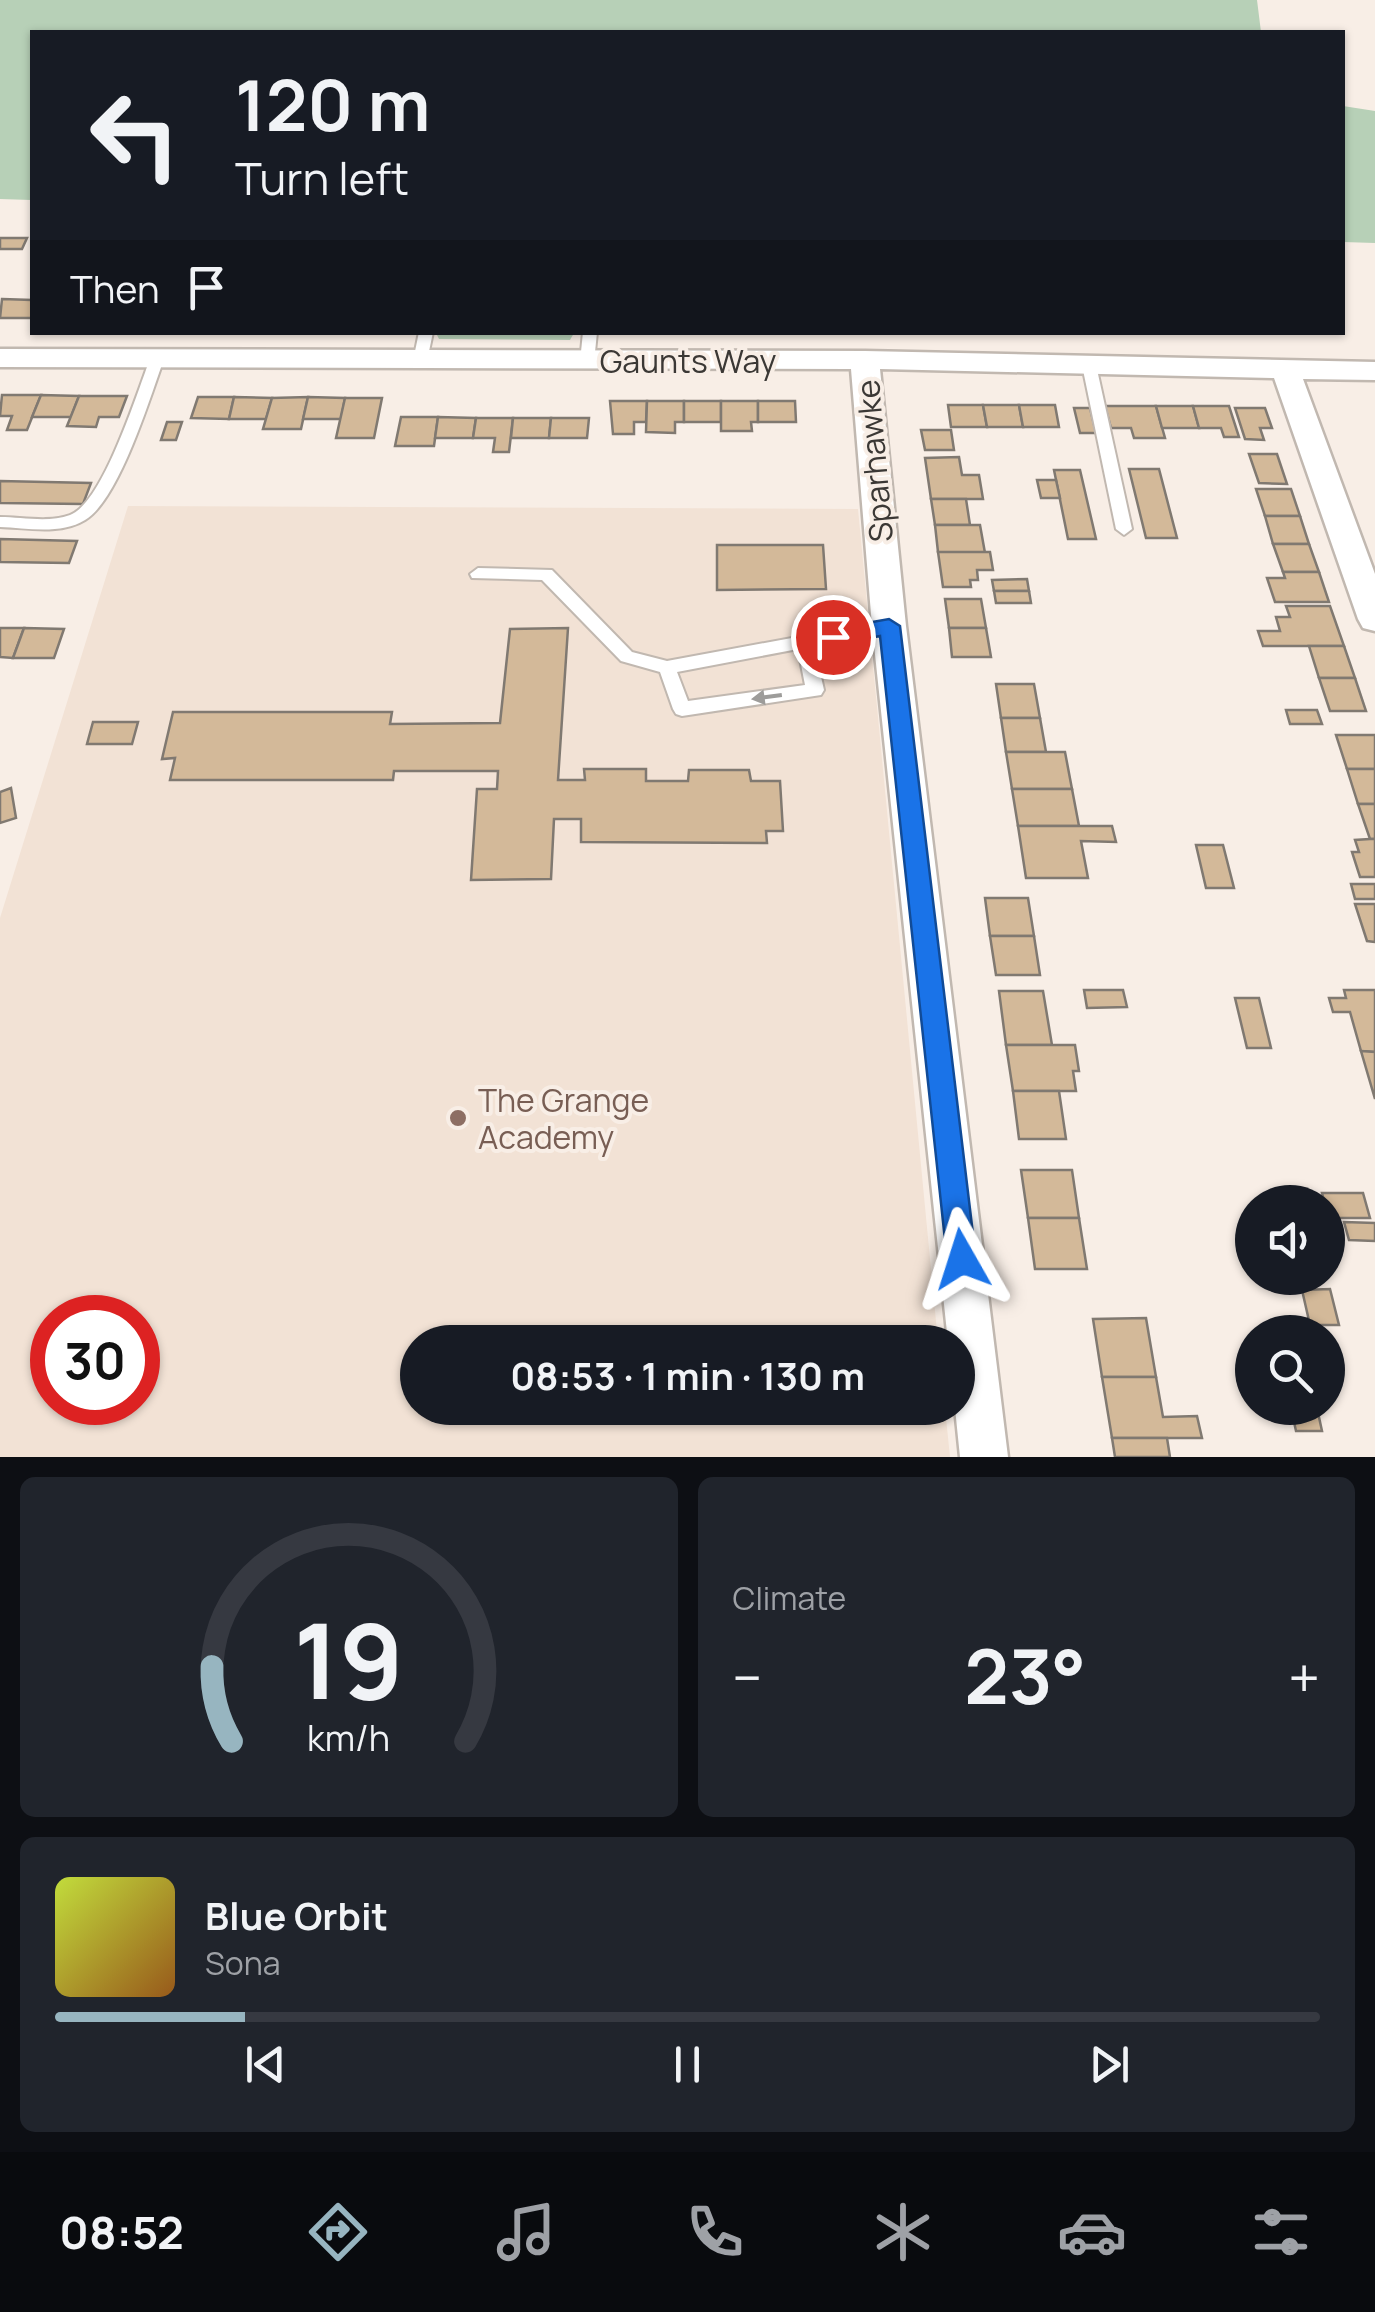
<!DOCTYPE html>
<html lang="en">
<head>
<meta charset="utf-8">
<style>
  body { margin:0; font-family:Manrope,sans-serif; background:#20242c; color:#f1f3f6; height:100vh; display:flex; flex-direction:column; font-size:38px; white-space:nowrap }
  * { box-sizing:border-box; margin:0 }
  p { font-size:32px; color:#9ea1a6 }
  .icon { flex:none; width:55px; height:55px; fill:none; stroke:currentColor; stroke-width:2; stroke-linecap:round; stroke-linejoin:round }
  .map { position:relative; height:1457px; overflow:hidden }
  .panel { display:flex; flex-direction:column; gap:20px; padding:20px; background:#0d0f14; flex:1 }
  .panel>* { flex:none }
  .hud { position:absolute; left:30px; top:30px; width:1315px; height:305px; border-radius:0px; box-shadow:0 2px 8px #0004; background:#171b24; color:#f1f3f6; overflow:hidden }
  .fabs { position:absolute; left:1235px; top:1185px; display:grid; gap:20px }
  .fabs a { display:grid; place-items:center; width:110px; height:110px; border-radius:50%; background:#171b24; box-shadow:0 2px 8px #0004; font-size:50px }
  .speed { position:absolute; left:30px; top:1295px; display:flex; gap:20px; font-size:50px; font-weight:700; text-align:center }
  .speed>* { display:grid; place-content:center; width:130px; height:130px; border-radius:50%; background:#171b24; box-shadow:0 2px 8px #0004; line-height:1 }
  .speed .limit { border:15px solid #d22; background:#fff; color:#111 }
  .pin { position:absolute; display:grid; place-items:center; width:85px; height:85px; color:#fff; margin:-42px; border:5px solid #fff; border-radius:50%; box-shadow:0 2px 10px #0007 }
  .me { position:absolute; width:110px; margin:-55px; rotate:354deg; stroke-linejoin:round; filter:drop-shadow(0 0 8px #0008) }
  .turn { display:flex; align-items:center; gap:35px; height:210px; padding:0 40px; font-size:45px }
  .turn .icon { width:130px; height:130px; stroke-width:2.5 }
  .turn b { display:block; font-size:70px; line-height:85px }
  .then { display:flex; align-items:center; height:95px; padding:0 40px; background:#0003; gap:20px; font-size:38px }
  .big { font-size:75px; font-weight:700; line-height:1.1 }
  .panel .card { flex:1; display:flex; flex-direction:column; justify-content:center; gap:15px; min-width:0; padding:0 35px; border-radius:15px; background:#20242c }
  .panel .dial { align-items:center; gap:0 }
  .dial svg { height:260px; overflow:visible; fill:none; stroke:#363941; stroke-width:7; stroke-linecap:round; text-anchor:middle }
  .dial text { fill:#f1f3f6; stroke:none }
  .song { display:flex; align-items:center; gap:30px }
  .cover { width:120px; height:120px; border-radius:15px; background:linear-gradient(135deg,hsl(70 70% 55%),hsl(30 70% 35%)) }
  .played { height:10px; border-radius:5px; background:linear-gradient(90deg,#97b5c0 15%,#363941 15%) }
  .keys { display:flex; justify-content:space-around; direction:ltr }
  .heat { display:flex; justify-content:space-between; align-items:center; font-size:55px; direction:ltr }
  .panel .tiles { flex:1; display:grid; gap:20px; grid-template-columns:1fr 1fr }
  .card:last-child { grid-column:span 2 }
  .trip { position:absolute; left:400px; top:1325px; width:575px; height:100px; border-radius:50px; background:#171b24; box-shadow:0 2px 8px #0004; font-weight:700; line-height:100px; text-align:center }
  .menu { display:flex; height:160px; justify-content:space-around; align-items:center; background:#090b0e; color:#9ea1a6 }
  .menu .icon { width:70px; height:70px }
  .menu .selected { color:#97b5c0 }
  .menu b { font-size:45px; color:#f1f3f6 }
  .map>svg:first-child { display:block }
  .built { fill:#f2e2d5; fill-rule:evenodd }
  .green { fill:#b7d0b7 }
  .building { fill:#d3b999; stroke:#807971; stroke-width:2.5 }
  .lines { fill:none; stroke-linecap:round; stroke-linejoin:round }
  .lane-casing { stroke:#c1b8b0; stroke-width:4 }
  .street-casing { stroke:#c1b8b0; stroke-width:5 }
  .lane { fill:#fff; fill-rule:evenodd }
  .street { fill:#fff; fill-rule:evenodd }
  .oneway { fill:#9d9c9a }
  .route { fill:#1a73e8; stroke:#114b97; stroke-width:2.5 }
  .education-dot { fill:#8d6e63; stroke:#f8eee6; stroke-width:4 }
  .labels { text-anchor:middle; dominant-baseline:central; stroke-width:8; stroke-linejoin:round; paint-order:stroke }
  .street-label { font-size:32px; fill:#3b3835; stroke:#f8eee6 }
  .education-label { font-size:32px; fill:#785e54; stroke:#f8eee6; text-anchor:start }
</style>
</head>
<body>
<div class="map">
<svg width="1375" height="1457" viewBox="0 0 1375 1457">
  <rect width="100%" height="100%" fill="#f8eee6"/>
  <path class="built" d="M 128,506 L 858,509 L 938,1342 L 418,1342 L 418,1408 L 945,1408 L 950,1457 L 0,1457 L 0,918 ZM 52,1318 L 138,1318 L 138,1402 L 52,1402 Z"/>
  <g class="green">
    <polygon points="0,0 1257,0 1261,32 32,32 31,200 0,199"/>
    <polygon points="1343,106 1375,111 1375,243 1343,242"/>
    <polygon points="436,333 436,332 574,333 570,340 439,339"/>
  </g>
  <g class="building">
    <polygon points="0,238 27,238 22,249 0,249"/>
    <polygon points="2,299 32,300 32,318 0,318"/>
    <polygon points="2,395 41,395 27,430 7,430 12,416 0,416"/>
    <polygon points="41,395 79,396 71,417 32,417"/>
    <polygon points="79,396 127,396 119,417 99,417 96,427 67,426"/>
    <polygon points="198,397 234,397 229,419 191,418"/>
    <polygon points="234,397 272,398 266,419 229,419"/>
    <polygon points="308,397 301,429 263,429 272,398"/>
    <polygon points="308,397 345,398 341,419 303,419"/>
    <polygon points="345,398 382,398 374,438 336,438"/>
    <polygon points="610,401 647,401 646,422 634,422 634,434 613,434"/>
    <polygon points="647,401 684,401 684,422 675,422 675,433 646,432"/>
    <rect x="684" y="401" width="37" height="21"/>
    <polygon points="721,401 758,401 758,422 751,422 752,431 721,431"/>
    <polygon points="758,401 795,401 796,422 758,422"/>
    <polygon points="948,405 983,405 987,427 951,427"/>
    <polygon points="983,405 1019,405 1023,427 987,427"/>
    <polygon points="1019,405 1055,405 1059,427 1023,427"/>
    <polygon points="1105,406 1156,406 1165,438 1134,438 1131,428 1111,428"/>
    <polygon points="1156,406 1193,406 1199,428 1162,428"/>
    <polygon points="1193,406 1229,406 1239,437 1224,437 1221,428 1199,428"/>
    <polygon points="1074,408 1090,408 1096,433 1080,433"/>
    <polygon points="1235,408 1265,408 1272,428 1260,428 1264,440 1245,439"/>
    <polygon points="401,417 438,417 434,446 395,446"/>
    <polygon points="438,417 476,418 473,438 435,438"/>
    <polygon points="476,418 513,418 509,452 493,452 495,438 473,438"/>
    <polygon points="513,418 551,418 549,438 511,438"/>
    <polygon points="551,418 589,418 587,438 549,438"/>
    <polygon points="167,422 182,422 176,440 161,440"/>
    <polygon points="921,430 951,430 954,450 925,450"/>
    <polygon points="1249,454 1277,454 1287,484 1259,483"/>
    <polygon points="959,457 962,475 979,475 983,499 931,499 925,458"/>
    <polygon points="1129,469 1159,469 1177,538 1146,538"/>
    <polygon points="1054,470 1080,470 1096,539 1068,539"/>
    <polygon points="1037,480 1056,480 1060,498 1041,498"/>
    <polygon points="0,481 91,483 83,504 0,503"/>
    <polygon points="1256,489 1291,489 1300,516 1265,516"/>
    <polygon points="931,499 966,499 970,525 935,525"/>
    <polygon points="1265,516 1300,516 1309,544 1273,544"/>
    <polygon points="935,525 980,525 985,553 938,552"/>
    <polygon points="0,539 77,541 69,563 0,562"/>
    <polygon points="1273,544 1309,544 1319,572 1283,572"/>
    <polygon points="717,545 823,545 826,589 717,590"/>
    <polygon points="938,552 990,552 993,570 977,570 978,580 970,580 971,587 943,587"/>
    <polygon points="1283,572 1319,572 1329,602 1275,602 1267,578 1285,578"/>
    <polygon points="1027,579 1029,591 994,591 992,580"/>
    <polygon points="994,591 1029,591 1031,603 996,603"/>
    <polygon points="945,599 981,599 986,628 949,628"/>
    <polygon points="1286,606 1330,606 1344,646 1263,646 1258,631 1280,631 1276,617 1290,617"/>
    <polygon points="0,628 24,628 13,658 0,657"/>
    <polygon points="24,628 64,629 54,658 13,658"/>
    <polygon points="568,628 558,780 585,780 584,769 646,769 646,781 688,781 689,770 749,770 751,781 780,781 783,831 766,831 767,843 581,842 581,819 554,819 551,879 471,880 477,789 497,789 498,771 394,771 393,780 170,780 175,758 162,759 173,712 392,712 390,724 500,723 510,629"/>
    <polygon points="949,628 986,628 991,657 952,657"/>
    <polygon points="1309,646 1344,646 1355,678 1319,678"/>
    <polygon points="1319,678 1355,678 1366,711 1330,711"/>
    <polygon points="996,684 1034,684 1040,718 1001,718"/>
    <polygon points="1286,710 1317,710 1322,724 1290,724"/>
    <polygon points="1001,718 1040,718 1046,752 1006,752"/>
    <polygon points="93,722 138,722 132,744 87,744"/>
    <polygon points="1336,735 1375,735 1375,769 1347,769"/>
    <polygon points="1006,752 1065,752 1072,789 1012,789"/>
    <polygon points="1347,769 1375,769 1375,804 1358,804"/>
    <polygon points="11,788 16,818 0,823 0,792"/>
    <polygon points="1012,789 1072,789 1079,826 1018,826"/>
    <polygon points="1358,804 1375,804 1375,839 1370,839"/>
    <polygon points="1018,826 1112,826 1116,842 1081,841 1088,878 1026,878"/>
    <polygon points="1370,839 1375,839 1375,877 1360,877 1352,852 1359,852 1355,840"/>
    <polygon points="1196,845 1223,845 1234,888 1206,888"/>
    <polygon points="1351,884 1375,884 1375,899 1355,899"/>
    <polygon points="985,898 1028,898 1034,936 990,936"/>
    <polygon points="1355,904 1375,904 1375,942 1367,941"/>
    <polygon points="990,936 1034,936 1040,975 996,975"/>
    <polygon points="1084,990 1123,990 1127,1007 1087,1008"/>
    <polygon points="1344,990 1375,990 1375,1052 1361,1051 1350,1012 1333,1012 1329,998 1346,998"/>
    <polygon points="999,991 1043,991 1052,1045 1006,1045"/>
    <polygon points="1235,998 1259,998 1271,1048 1247,1048"/>
    <polygon points="1006,1045 1075,1045 1079,1071 1073,1071 1076,1091 1013,1091"/>
    <polygon points="1361,1051 1375,1052 1375,1099"/>
    <polygon points="1013,1091 1059,1091 1066,1139 1019,1139"/>
    <polygon points="1021,1170 1072,1170 1079,1218 1028,1218"/>
    <polygon points="1322,1193 1363,1193 1370,1218 1329,1218"/>
    <polygon points="1028,1218 1079,1218 1087,1269 1035,1269"/>
    <polygon points="1344,1222 1375,1223 1375,1241 1349,1240"/>
    <polygon points="1330,1289 1339,1325 1310,1325 1302,1290"/>
    <polygon points="1146,1318 1156,1377 1102,1377 1093,1319"/>
    <polygon points="1102,1377 1156,1377 1163,1417 1197,1416 1202,1438 1112,1438"/>
    <polygon points="1291,1408 1317,1408 1322,1431 1296,1431"/>
    <polygon points="1112,1438 1167,1438 1170,1457 1115,1457"/>
  </g>
  <g class="lines">
    <defs>
      <g id="lane">
        <polygon points="419,332 433,332 427,361 420,366 413,361"/>
        <polygon points="583,332 597,332 594,362 587,367 580,362"/>
        <path d="M 157,354 L 164,359 C 150,397 119,500 85,520 C 61,535 27,528 0,527 L 0,517 C 21,517 49,523 70,515 C 103,503 137,393 150,359 Z"/>
        <polygon points="1089,360 1096,365 1132,529 1124,535 1116,529 1082,365"/>
        <path d="M 478,568 L 552,570 L 632,652 L 667,661 L 889,620 L 897,626 L 889,632 L 814,646 L 824,690 L 821,695 L 682,716 L 676,714 L 673,709 L 660,672 L 621,661 L 542,580 L 472,578 L 470,574 ZM 798,649 L 805,685 L 688,701 L 677,672 Z"/>
      </g>
      <polygon id="street" points="0,349 865,351 1375,362 1375,380 1303,379 1375,574 1375,631 1363,628 1358,619 1274,378 880,369 906,626 1008,1457 960,1457 955,1408 958,1342 948,1342 872,626 851,369 0,367"/>
    </defs>
    <use href="#lane" class="lane-casing"/>
    <use href="#street" class="street-casing"/>
    <use href="#lane" class="lane"/>
    <use href="#street" class="street"/>
  </g>
  <defs><path id="oneway-solid" d="M-6-.8H1V-3.2L6.5 0L1 3.2V.8H-6Z" transform="scale(2.5)"/></defs>
  <use class="oneway" href="#oneway-solid" transform="translate(767 697) rotate(172)"/>
  <polygon class="route" points="889,619 900,626 976,1259 972,1269 962,1273 952,1269 947,1259 880,636 833,645 822,637 833,629"/>
  <circle class="education-dot" cx="458" cy="1118" r="10"/>
  <g class="labels">
    <g class="street-label">
      <text x="688" y="361">Gaunts Way</text>
      <text transform="translate(874 461) rotate(-95)">Sparhawke</text>
    </g>
    <g class="education-label">
      <text x="478" y="1100">The Grange<tspan x="478" dy="37">Academy</tspan></text>
    </g>
  </g>
</svg>
<div class="fabs">
<a><svg class="icon" aria-label="sound" viewBox="0 0 24 24"><path d="M4 9h4l5-4v14l-5-4H4zM17 9q2 3 0 6"/></svg></a>
<a><svg class="icon" aria-label="search" viewBox="0 0 24 24"><circle cx="10" cy="10" r="6"/><path d="M15 15l6 6"/></svg></a>
</div>
<div class="speed"><div class="limit">30</div></div>
<div class="pin" style="left:833px;top:637px;background:#d93025"><svg class="icon" aria-label="arrive" viewBox="0 0 24 24"><path d="M6 21V4h12l-3 4 3 4H6"/></svg></div>
<svg class="me" style="left:962px;top:1259px" viewBox="-20 -20 40 40"><path d="M0-17L14 15 0 8-14 15z" fill="#1a73e8" stroke="#fff" stroke-width="4"/></svg>
<div class="trip">08:53 · 1 min · 130 m</div>
<div class="hud">
<div class="turn"><svg class="icon" aria-label="left" viewBox="0 0 24 24"><path d="M17 20v-9H6M10 6l-5 5 5 5"/></svg><div><b>120 m</b>Turn left</div></div>
<div class="then">Then<svg class="icon" aria-label="arrive" viewBox="0 0 24 24"><path d="M6 21V4h12l-3 4 3 4H6"/></svg></div>
</div>
</div>
<section class="panel">
<div class="tiles">
<div class="card dial"><svg viewBox="0 0 100 80">
<path d="M14 69A42 42 0 1 1 86 69"/>
<path d="M14 69A42 42 0 0 1 8 46" stroke="#97b5c0"/>
<text x="50" y="56" font-size="32" font-weight="700">19</text>
<text x="50" y="72" font-size="11">km/h</text>
</svg></div>
<div class="card"><p>Climate</p>
<div class="heat"><a>−</a><b class="big">23°</b><a>+</a></div>
</div>
<div class="card">
<div class="song"><i class="cover"></i><div><b>Blue Orbit</b><p>Sona</p></div></div>
<div class="played"></div>
<div class="keys"><svg class="icon" aria-label="previous" viewBox="0 0 24 24"><path d="M18 5L8 12l10 7zM5 5v14"/></svg><svg class="icon" aria-label="pause" viewBox="0 0 24 24"><path d="M8 5v14M16 5v14"/></svg><svg class="icon" aria-label="next" viewBox="0 0 24 24"><path d="M6 5l10 7-10 7zM19 5v14"/></svg></div>
</div>
</div>
</section>
<nav class="menu">
<b>08:52</b>
<svg class="icon selected" aria-label="directions" viewBox="0 0 24 24"><path d="M12 3l9 9-9 9-9-9zM9 14v-3h6M13 9l2 2-2 2"/></svg>
<svg class="icon" aria-label="music" viewBox="0 0 24 24"><path d="M9 18V5l10-2v13"/><circle cx="6" cy="18" r="3"/><circle cx="16" cy="16" r="3"/></svg>
<svg class="icon" aria-label="phone" viewBox="0 0 24 24"><path d="M5 4h4l2 5-3 2q2 4 5 5l2-3 5 2v4C11 20 4 13 5 4z"/></svg>
<svg class="icon" aria-label="climate" viewBox="0 0 24 24"><path d="M12 3v18M4 7l16 10M4 17L20 7"/></svg>
<svg class="icon" aria-label="car" viewBox="0 0 24 24"><path d="M5 17H2v-5l4-1 3-4h7l3 4 3 1v5h-3M9 17h6M6 11h13"/><circle cx="7" cy="17" r="2"/><circle cx="17" cy="17" r="2"/></svg>
<svg class="icon" aria-label="filters" viewBox="0 0 24 24"><path d="M4 7h16M4 17h16"/><circle cx="9" cy="7" r="2"/><circle cx="15" cy="17" r="2"/></svg>
</nav>
</body>
</html>
